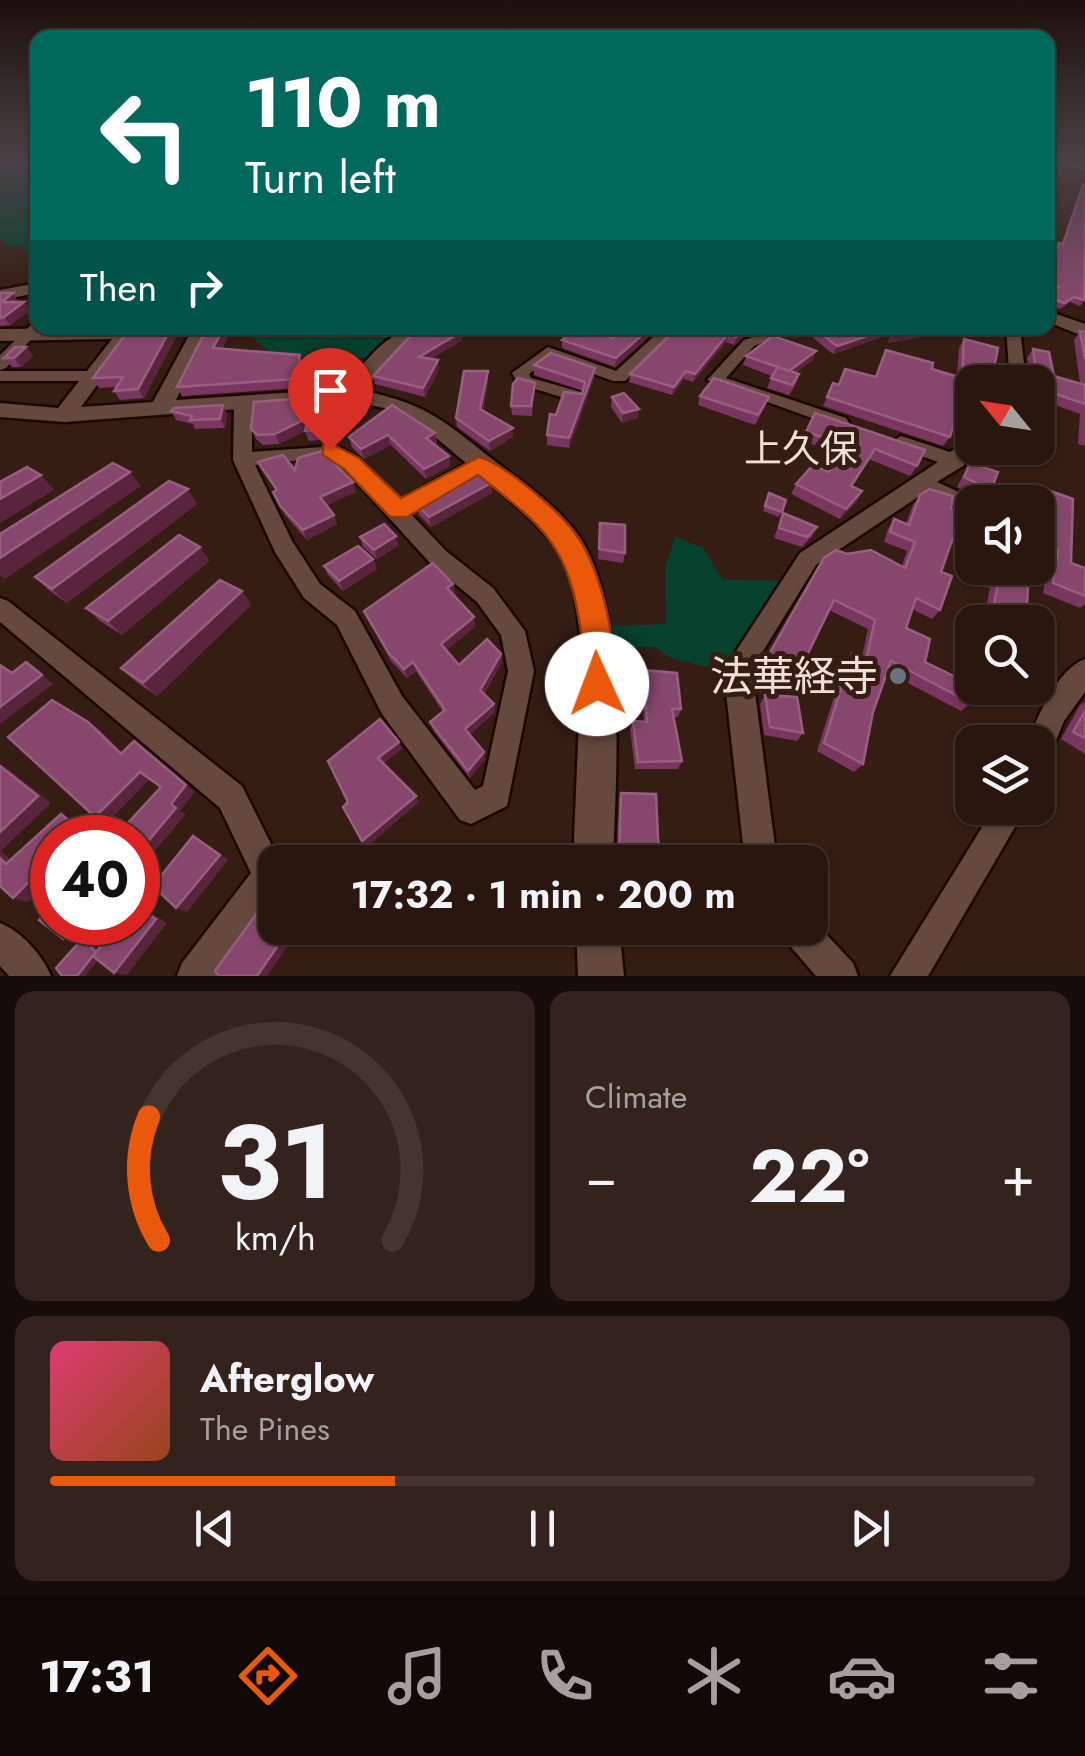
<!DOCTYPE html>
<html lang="en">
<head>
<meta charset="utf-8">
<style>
  body { margin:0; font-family:Jost,"Noto Sans JP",sans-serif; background:#34231d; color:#f1f3f6; height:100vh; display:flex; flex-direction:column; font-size:38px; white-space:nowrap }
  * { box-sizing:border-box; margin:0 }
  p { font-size:32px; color:#a59f9e }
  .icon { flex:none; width:55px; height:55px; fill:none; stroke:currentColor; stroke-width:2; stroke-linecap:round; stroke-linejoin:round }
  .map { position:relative; height:976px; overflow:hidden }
  .side { display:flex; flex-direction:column; gap:15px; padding:15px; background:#160c08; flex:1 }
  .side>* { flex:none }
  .guide { position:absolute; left:30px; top:30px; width:1025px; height:305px; border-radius:20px; box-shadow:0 2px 8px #0004,0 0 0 2px #44352f; background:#00695c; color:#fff; overflow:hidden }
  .needle { width:65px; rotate:300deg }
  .controls { position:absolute; left:955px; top:365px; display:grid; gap:20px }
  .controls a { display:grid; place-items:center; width:100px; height:100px; border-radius:20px; background:#28160f; box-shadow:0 2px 8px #0004,0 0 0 2px #44352f; font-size:50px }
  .speed { position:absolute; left:30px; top:815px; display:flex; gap:20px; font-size:50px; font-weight:700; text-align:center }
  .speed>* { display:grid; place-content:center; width:130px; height:130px; border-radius:50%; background:#28160f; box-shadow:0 2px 8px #0004,0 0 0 2px #44352f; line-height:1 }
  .speed .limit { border:15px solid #d22; background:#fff; color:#111 }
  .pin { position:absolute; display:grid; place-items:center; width:85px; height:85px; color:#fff; margin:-102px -42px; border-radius:50% 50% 50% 0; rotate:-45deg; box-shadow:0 0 10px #0007 }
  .pin .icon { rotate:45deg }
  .me { position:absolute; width:110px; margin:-55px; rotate:358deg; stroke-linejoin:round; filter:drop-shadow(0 0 8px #0008) }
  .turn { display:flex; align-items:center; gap:35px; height:210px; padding:0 50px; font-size:45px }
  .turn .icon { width:130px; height:130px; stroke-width:2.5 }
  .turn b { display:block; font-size:70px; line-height:85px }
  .then { display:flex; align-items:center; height:95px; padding:0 50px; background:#0003; gap:20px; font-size:38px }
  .big { font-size:75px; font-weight:700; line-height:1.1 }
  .side .tile { flex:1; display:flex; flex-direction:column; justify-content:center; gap:15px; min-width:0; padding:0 35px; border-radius:20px; background:#34231d }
  .side .dial { align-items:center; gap:0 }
  .dial svg { height:260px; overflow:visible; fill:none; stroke:#44352f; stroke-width:7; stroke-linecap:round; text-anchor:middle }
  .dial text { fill:#f1f3f6; stroke:none }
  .song { display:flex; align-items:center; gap:30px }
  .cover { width:120px; height:120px; border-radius:15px; background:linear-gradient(135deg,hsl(340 70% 55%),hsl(20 70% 35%)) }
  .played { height:10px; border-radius:5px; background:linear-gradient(90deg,#ea580c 35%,#44352f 35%) }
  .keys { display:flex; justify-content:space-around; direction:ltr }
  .heat { display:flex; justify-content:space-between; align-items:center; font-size:55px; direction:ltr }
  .side .tiles { flex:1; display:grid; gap:15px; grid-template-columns:1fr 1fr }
  .tile:last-child { grid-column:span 2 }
  .trip { position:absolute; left:258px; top:845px; width:570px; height:100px; border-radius:20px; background:#28160f; box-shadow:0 2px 8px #0004,0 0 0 2px #44352f; font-weight:700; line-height:100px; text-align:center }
  .dock { display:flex; height:160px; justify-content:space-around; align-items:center; background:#100906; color:#a59f9e }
  .dock .icon { width:70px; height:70px }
  .dock .active { color:#ea580c }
  .dock b { font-size:45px; color:#f1f3f6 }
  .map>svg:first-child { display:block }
  .green { fill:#06412d }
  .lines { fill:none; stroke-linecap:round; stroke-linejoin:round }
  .minor-casing { stroke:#1c0601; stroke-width:5 }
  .tertiary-casing { stroke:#1c0601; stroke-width:5 }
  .minor { fill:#65493f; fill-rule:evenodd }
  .tertiary { fill:#65493f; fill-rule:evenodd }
  .wall { fill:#7a3560 }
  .shaded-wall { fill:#59243c }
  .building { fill:#87476d; stroke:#975f7e; stroke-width:2.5 }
  .route { fill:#ea580c; stroke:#983908; stroke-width:2.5 }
  .worship-dot { fill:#6b7280; stroke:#351d14; stroke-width:4 }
  .labels { text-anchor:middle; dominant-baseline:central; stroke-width:10; stroke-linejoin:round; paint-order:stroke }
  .neighbourhood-label { font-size:38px; fill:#f0dfd8; stroke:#351d14 }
  .near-poi-label { font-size:42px; fill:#f0dfd8; stroke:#351d14; text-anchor:end }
</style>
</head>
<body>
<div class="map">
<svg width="1085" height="976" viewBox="0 0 1085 976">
  <rect width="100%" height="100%" fill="#351d14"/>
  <g class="green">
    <polygon points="0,161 37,161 24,168 37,172 37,252 25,253 21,244 10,247 0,239"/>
    <polygon points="240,328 457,328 382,354 294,371"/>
    <polygon points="675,537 703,548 723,580 793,581 737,675 671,658 655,647 598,648 594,627 666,624 665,567"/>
  </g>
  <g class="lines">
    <defs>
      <g id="minor">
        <polygon points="1048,161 1085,165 1085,171 1048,163"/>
        <polygon points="38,318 38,328 41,328 6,368 0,370 0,355"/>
        <polygon points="663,328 678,328 625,381 613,381 550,358 529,374 531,378 581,392 581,400 575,401 518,384 512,373 548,347 616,371"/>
        <polygon points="780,328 800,328 754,346 726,378 846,418 849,422 846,426 834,426 707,380 744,340"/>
        <polygon points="1006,328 1020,328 1026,382 1010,382"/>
        <polygon points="0,371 92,371 100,376 92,381 0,381"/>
        <path d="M 243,400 L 252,405 L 252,452 L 337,446 L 358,458 L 398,501 L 472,460 L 486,460 L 489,465 L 486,470 L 410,513 L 446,551 L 493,588 L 525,631 L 534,671 L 507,806 L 471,824 L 460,820 L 382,714 L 337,625 L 304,598 L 275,552 L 233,460 L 234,405 ZM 327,457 L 344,468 L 430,563 L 477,602 L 501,635 L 508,671 L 483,786 L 475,790 L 402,696 L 355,611 L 320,584 L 292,541 L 255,465 Z"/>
        <polygon points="901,436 950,452 972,439 972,448 979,449 963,466 937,482 981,502 972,502 972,513 924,493 816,565 752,669 777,862 745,862 724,675 727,665 800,553 938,462 894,446 892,442"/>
        <polygon points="0,598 8,601 242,786 280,862 275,862 275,895 217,976 177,976 182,963 251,873 220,808 0,622"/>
        <path d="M 1085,659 L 1085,692 L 1064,721 L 1048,760 L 1038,764 L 1038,742 L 1027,742 C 1038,717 1057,669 1085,659 Z"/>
        <polygon points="994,808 1026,808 928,976 890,976"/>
        <polygon points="810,917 853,963 858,976 816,976 785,940 780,928 810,928"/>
        <path d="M 0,923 C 21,931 42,955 51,976 L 9,976 L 0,966 Z"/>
      </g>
      <g id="tertiary">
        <polygon points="38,283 38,293 0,300 0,290"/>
        <polygon points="1048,311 1085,324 1085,337 1048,322"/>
        <path d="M 120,328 L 135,333 L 81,407 L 153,402 L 193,328 L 211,328 L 176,400 L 343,389 C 365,363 386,328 423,328 L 363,391 C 427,403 446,423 496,462 C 523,483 556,505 576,532 C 629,602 616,776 613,862 L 573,862 L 582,648 L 573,582 L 556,546 L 527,515 L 427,430 L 394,410 L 349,401 L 64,422 L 0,417 L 0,403 L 58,408 L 112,339 L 0,341 L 0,329 Z"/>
        <polygon points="576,928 619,928 624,976 578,976"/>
      </g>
    </defs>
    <use href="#minor" class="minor-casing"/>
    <use href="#tertiary" class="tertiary-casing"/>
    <use href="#minor" class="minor"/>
    <use href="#tertiary" class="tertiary"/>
  </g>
  <g class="wall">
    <polygon points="1083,185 1084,300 1080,306 1070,302 1060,309 1048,304 1048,294 1051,292 1048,291 1048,259 1050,260 1062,244"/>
    <polygon points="0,293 18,301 24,302 30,310 10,325 0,326"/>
    <polygon points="627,328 658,328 615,367 562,348 562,340 613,338"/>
    <polygon points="677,328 747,328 745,336 734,345 726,342 693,382 684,379 672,395 629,382 630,374"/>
    <polygon points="801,328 934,328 931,335 888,343 891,334 833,354"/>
    <polygon points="180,329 144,398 120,400 114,391 116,387 99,388 93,378"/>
    <polygon points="1080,331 1085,332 1085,446 1078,444 1080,414 1038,399 1038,382 1030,382 1027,358 1033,349 1054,376 1080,383 1074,340"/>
    <polygon points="230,332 222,349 303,364 299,388 182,396 177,387"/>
    <polygon points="461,332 462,340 431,359 438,360 439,369 425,397 375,384 373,376"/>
    <polygon points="964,339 972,382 972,403 967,402 965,419 959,428 953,427 950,437 943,446 823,406 833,383 839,385 875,377 886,350 932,369 957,376 959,348"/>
    <polygon points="26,347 33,356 21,367 12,367 4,358"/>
    <polygon points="746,356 813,360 795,373 799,374 796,384 789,395 767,388 772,376 743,365"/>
    <polygon points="534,365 594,378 569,448 547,445 547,435 556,415 582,394 583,391 534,375"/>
    <polygon points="488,381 483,411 513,428 513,437 490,451 457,427 456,418"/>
    <polygon points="535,383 532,416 512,415 511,406"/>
    <polygon points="342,395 345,405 340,438 309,441 305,431 279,444 263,445 256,439 251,429"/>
    <polygon points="700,396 765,406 755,425 698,405"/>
    <polygon points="612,397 638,418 622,423 611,407"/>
    <polygon points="223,405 227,414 225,428 195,429 193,424 176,420 171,411"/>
    <polygon points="815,413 917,466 910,476 869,459 852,486 862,491 857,501 840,519 791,494 796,484 829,472 839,453 802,441"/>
    <polygon points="435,433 437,443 434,444 449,456 450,466 426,479 391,445 364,459 352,447 349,437"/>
    <polygon points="258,462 356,492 326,505 334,515 337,524 307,540 286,516 273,492 276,491"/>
    <polygon points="970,463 991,490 983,499 957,487"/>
    <polygon points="491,483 492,493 431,527 419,515 417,505"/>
    <polygon points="1033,485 1071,563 1085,568 1085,604 1080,608 1043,593 1048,560 1038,557 1038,502 1023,502 1024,495"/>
    <polygon points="769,493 786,500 779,517 763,511"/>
    <polygon points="920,495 941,572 940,610 932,619 912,609 906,628 925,662 971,703 961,711 887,672 873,712 863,764 854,772 817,751 845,662 852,653 862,657 868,629 829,610 796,678 791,687 760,670 824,558 847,554 902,566 907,551 884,542 888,529 894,519 906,524 913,505"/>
    <polygon points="197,504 67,603 50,591 35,577"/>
    <polygon points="783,513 817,527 812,536 802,547 774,538"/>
    <polygon points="600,523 625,553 623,563 598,559"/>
    <polygon points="360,537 399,545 377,559 363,547"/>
    <polygon points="200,547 209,561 122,635 100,621 86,608"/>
    <polygon points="324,566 377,569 343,591 328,575"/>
    <polygon points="989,568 1029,568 1026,622 983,622 990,588 986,587"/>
    <polygon points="453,584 455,594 453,595 475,627 446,650 459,665 501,654 502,662 484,694 494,704 495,712 469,735 484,752 485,759 470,778 433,730 430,722 443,712 416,671 407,678 391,661 364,611"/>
    <polygon points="242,591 251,605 157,696 135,681 121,668"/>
    <polygon points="643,670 681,709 678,717 673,717 682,761 678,769 635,769 630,729 633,721 644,721 640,678"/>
    <polygon points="995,688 1023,688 1012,697"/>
    <polygon points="765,695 803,733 797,741 764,735 760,704"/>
    <polygon points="1085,702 1085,754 1061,739 1080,705"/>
    <polygon points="621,793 659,859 669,862 607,862 608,860 617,857 619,800"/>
  </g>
  <g class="shaded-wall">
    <polygon points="13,293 18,301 2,302"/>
    <polygon points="24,302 30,310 10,325 4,317"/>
    <polygon points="171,328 179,328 180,329 144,398 138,389"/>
    <polygon points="224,328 228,328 230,332 217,357 213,348"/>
    <polygon points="650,328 658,328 615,367 616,358"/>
    <polygon points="747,328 745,336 734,345 736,337"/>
    <polygon points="891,328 895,328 891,334 833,354 837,346"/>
    <polygon points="929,328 934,328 931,335 888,343 892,335"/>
    <polygon points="461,332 462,340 420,366 419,357"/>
    <polygon points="728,334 726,342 693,382 695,374"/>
    <polygon points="26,347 33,356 21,367 14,358"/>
    <polygon points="816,351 813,360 786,380 789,371"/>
    <polygon points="300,355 303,364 299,388 296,379"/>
    <polygon points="438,360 439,369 425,397 423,388"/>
    <polygon points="595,368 594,378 569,448 569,438"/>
    <polygon points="488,371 488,381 481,419 480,409"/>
    <polygon points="686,371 684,379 672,395 674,387"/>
    <polygon points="339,374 342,384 325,386 322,377"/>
    <polygon points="342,395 345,405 340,438 337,429"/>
    <polygon points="223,405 227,414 225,428 220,419"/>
    <polygon points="639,409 638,418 622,423 623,413"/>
    <polygon points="308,418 312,428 279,444 275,434"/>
    <polygon points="513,428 513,437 490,451 489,441"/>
    <polygon points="435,433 437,443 428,448 426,438"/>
    <polygon points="388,435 391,445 364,459 361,449"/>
    <polygon points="449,456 450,466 426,479 424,469"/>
    <polygon points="130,472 141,486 5,579 0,575 0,558"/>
    <polygon points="41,475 54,490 0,523 0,499"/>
    <polygon points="353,482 356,492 324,507 320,497"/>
    <polygon points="491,483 492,493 431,527 429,517"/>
    <polygon points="188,489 197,504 67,603 52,589"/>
    <polygon points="862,491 857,501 840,519 846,509"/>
    <polygon points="334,515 337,524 307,540 303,530"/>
    <polygon points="396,536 399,545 377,559 374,550"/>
    <polygon points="200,547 209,561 122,635 108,621"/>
    <polygon points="373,559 377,569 343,591 339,581"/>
    <polygon points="453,584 455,594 449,598 447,588"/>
    <polygon points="242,591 251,605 157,696 143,683"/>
    <polygon points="474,617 475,627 443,653 441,644"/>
    <polygon points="501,654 502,662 481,698 480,690"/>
    <polygon points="26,662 53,684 0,724 0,707"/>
    <polygon points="413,662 416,671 407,678 404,669"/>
    <polygon points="494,704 495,712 467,737 465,729"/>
    <polygon points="88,722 99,729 131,761 121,754"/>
    <polygon points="134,741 195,792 180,811 186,814 138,871 138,853 171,804"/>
    <polygon points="399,742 402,749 382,765 378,758"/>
    <polygon points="484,752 485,759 470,778 468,771"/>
    <polygon points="0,763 51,803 1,851 21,869 6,864 0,858"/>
    <polygon points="140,772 150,779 107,823 95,817"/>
    <polygon points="416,796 419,802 367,847 362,841"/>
    <polygon points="61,814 73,820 93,836 91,838 73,838"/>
    <polygon points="193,836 228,860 187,912 176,908"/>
    <polygon points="52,858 52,877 28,902 13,898"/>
    <polygon points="138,907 145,909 167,923 127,975 114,973"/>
    <polygon points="77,922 94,922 77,942 63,939"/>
    <polygon points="277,928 279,928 293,938 267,976 257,976"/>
    <polygon points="303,928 314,928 306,935 299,931"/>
    <polygon points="82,939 88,940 103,954 85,976 77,976"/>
  </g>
  <g class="building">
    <polygon points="1085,184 1084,300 1074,297 1064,303 1048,297 1048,294 1059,287 1048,284 1048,259 1050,260 1059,243 1063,244 1083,185"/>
    <polygon points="0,293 13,293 2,302 24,302 4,317 0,318"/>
    <polygon points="130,328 171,328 138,389 114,391 123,377 93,378"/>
    <polygon points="207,328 224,328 213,348 300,355 296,379 177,387"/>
    <polygon points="418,328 450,328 461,332 419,357 438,360 423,388 373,376"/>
    <polygon points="576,328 585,328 613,338 627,328 650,328 616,358 562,340"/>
    <polygon points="677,328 747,328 736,337 728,334 695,374 686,371 674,387 630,374"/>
    <polygon points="814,328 891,328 837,346"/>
    <polygon points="895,328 929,328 892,335"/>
    <polygon points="1080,331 1085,332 1085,359"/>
    <polygon points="773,336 816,351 789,371 746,356"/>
    <polygon points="964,339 998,348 991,382 972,382 972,392 968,391 965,419 956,417 950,437 827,397 833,383 839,385 845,369 876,377 886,350 933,363 932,369 962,378"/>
    <polygon points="15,347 26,347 14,358 4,358"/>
    <polygon points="1033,349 1049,352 1054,376 1085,385 1085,404 1038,388 1038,382 1030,382 1036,372"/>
    <polygon points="551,353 595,368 569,438 547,435 550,414 556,415 564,392 582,394 585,382 534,365"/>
    <polygon points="322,364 339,374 322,377"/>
    <polygon points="778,367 799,374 792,385 771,378"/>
    <polygon points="464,371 488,371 480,409 513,428 489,441 456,418"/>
    <polygon points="518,378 535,383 531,406 511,406 513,384"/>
    <polygon points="714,378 769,397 758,415 700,396"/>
    <polygon points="624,393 639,409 623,413 612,397"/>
    <polygon points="342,395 337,429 305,431 308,418 275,434 258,435 251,429 254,402"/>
    <polygon points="223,405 220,419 190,420 192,416 171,411 174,408"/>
    <polygon points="392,405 435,433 426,438 449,456 424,469 388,435 361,449 349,437"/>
    <polygon points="815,413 925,450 917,466 875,449 851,486 862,491 846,509 796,484 813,465 829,472 844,444 806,432"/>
    <polygon points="322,451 353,482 320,497 334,515 303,530 281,507 273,492 277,490 258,462 283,455 295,470 298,458"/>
    <polygon points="113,463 130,472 0,558 0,534"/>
    <polygon points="970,463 998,472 991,490 964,477"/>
    <polygon points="27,467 41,475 0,499 0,482"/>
    <polygon points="475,473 491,483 429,517 417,505"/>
    <polygon points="169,481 188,489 52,589 35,577"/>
    <polygon points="1033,485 1073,499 1071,563 1085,568 1085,596 1053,583 1058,550 1038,544 1039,508 1038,507 1038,502 1030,502"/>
    <polygon points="929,489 953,496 951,509 962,512 941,572 952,576 940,610 916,598 906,628 930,639 925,662 972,685 971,703 891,661 873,712 863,764 824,743 852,653 866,660 875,620 834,600 796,678 765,661 824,558 836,550 847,554 871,550 905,568 915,542 890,532 894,519 909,525 920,495"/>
    <polygon points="769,493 786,500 782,512 765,506"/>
    <polygon points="783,513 817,527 807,537 779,528"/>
    <polygon points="600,523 625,525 625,553 599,549"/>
    <polygon points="384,524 396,536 374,550 360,537"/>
    <polygon points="179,535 200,547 108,621 86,608"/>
    <polygon points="358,546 373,559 339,581 324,566"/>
    <polygon points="433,563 453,584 447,588 474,617 441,644 459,665 487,639 501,654 480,690 494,704 465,729 484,752 468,771 430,722 445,710 413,662 404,669 388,652 364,611"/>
    <polygon points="996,568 1029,568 1026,622 996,622 991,620 999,579 995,577"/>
    <polygon points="220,580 242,591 143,683 121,668"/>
    <polygon points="26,662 42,675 0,707 0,665 12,673"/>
    <polygon points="643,670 677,673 681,709 672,709 682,761 638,762 633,721 647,722"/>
    <polygon points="765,695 797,697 803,733 770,727"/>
    <polygon points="52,700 88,722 121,754 134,741 186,785 171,804 176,808 138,853 138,838 114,838 161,787 140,772 95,817 8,737"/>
    <polygon points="1085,711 1085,738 1073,732"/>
    <polygon points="380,719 399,742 378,758 416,796 362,841 343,807 348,802 328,761"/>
    <polygon points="0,766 38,796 0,832"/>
    <polygon points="621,793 656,794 659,859 669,860 669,862 608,862 608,860 619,857"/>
    <polygon points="61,814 81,830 73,838 52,838 52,858 13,898 0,886 0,858 6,864"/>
    <polygon points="193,836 220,855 176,908 153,886"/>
    <polygon points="52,905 52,922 77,922 63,939 39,920"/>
    <polygon points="138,908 156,919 114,973 93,956 120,922 138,922"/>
    <polygon points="257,913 286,934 257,976 219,976 215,971"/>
    <polygon points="82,939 96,952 77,976 62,976 56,968"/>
  </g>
  <linearGradient id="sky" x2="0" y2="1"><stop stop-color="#1d100b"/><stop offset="0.54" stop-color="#4b4045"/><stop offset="1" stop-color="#4b4045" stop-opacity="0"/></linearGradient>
  <rect width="1085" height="298" fill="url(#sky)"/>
  <path class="route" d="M 330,443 L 359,458 L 401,498 L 479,457 C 505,464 558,510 575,533 C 600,565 624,656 608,694 L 597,698 L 586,694 C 578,675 584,652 581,632 C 568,544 545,528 478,475 L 407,517 L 390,517 L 344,469 L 323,455 L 323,445 Z"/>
  <circle class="worship-dot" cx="898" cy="676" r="10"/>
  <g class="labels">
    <g class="neighbourhood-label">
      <text x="801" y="448">上久保</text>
    </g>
    <g class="near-poi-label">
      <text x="878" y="676">法華経寺</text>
    </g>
  </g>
</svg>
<div class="controls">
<a><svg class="needle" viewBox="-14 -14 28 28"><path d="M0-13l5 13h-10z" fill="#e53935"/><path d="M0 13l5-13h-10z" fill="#a59f9e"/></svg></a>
<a><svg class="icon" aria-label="sound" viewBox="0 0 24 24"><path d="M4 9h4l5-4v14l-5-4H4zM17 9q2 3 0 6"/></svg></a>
<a><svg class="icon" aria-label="search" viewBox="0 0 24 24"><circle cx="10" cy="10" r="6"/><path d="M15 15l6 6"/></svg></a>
<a><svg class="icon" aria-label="layers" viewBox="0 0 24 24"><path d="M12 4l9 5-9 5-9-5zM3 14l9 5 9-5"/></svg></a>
</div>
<div class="speed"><div class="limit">40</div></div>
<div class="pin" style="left:330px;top:450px;background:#d93025"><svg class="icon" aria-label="arrive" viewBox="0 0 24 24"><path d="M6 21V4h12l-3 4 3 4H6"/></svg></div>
<svg class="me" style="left:597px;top:684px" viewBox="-20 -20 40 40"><circle r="19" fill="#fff"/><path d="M0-13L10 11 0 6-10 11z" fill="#ea580c"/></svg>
<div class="trip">17:32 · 1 min · 200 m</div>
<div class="guide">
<div class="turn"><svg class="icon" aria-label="left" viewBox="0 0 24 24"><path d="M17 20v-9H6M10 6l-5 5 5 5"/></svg><div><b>110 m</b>Turn left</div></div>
<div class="then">Then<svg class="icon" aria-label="right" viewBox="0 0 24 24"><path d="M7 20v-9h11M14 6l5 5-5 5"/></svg></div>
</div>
</div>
<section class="side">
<div class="tiles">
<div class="tile dial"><svg viewBox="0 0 100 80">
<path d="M14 69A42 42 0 1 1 86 69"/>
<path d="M14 69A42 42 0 0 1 11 31" stroke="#ea580c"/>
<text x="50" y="56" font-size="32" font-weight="700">31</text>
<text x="50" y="72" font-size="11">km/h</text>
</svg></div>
<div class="tile"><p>Climate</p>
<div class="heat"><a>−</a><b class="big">22°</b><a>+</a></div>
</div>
<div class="tile">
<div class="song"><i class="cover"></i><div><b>Afterglow</b><p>The Pines</p></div></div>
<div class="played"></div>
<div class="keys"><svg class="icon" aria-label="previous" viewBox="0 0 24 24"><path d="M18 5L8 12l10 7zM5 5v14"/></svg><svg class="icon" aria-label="pause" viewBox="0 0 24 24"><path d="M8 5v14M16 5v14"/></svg><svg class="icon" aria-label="next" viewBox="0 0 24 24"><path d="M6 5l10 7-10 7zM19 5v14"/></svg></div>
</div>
</div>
</section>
<nav class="dock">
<b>17:31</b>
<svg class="icon active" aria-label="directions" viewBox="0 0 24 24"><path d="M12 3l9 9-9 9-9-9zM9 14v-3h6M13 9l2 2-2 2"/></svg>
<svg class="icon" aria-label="music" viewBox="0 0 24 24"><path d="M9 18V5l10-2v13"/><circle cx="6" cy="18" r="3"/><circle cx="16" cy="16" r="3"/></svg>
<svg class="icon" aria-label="phone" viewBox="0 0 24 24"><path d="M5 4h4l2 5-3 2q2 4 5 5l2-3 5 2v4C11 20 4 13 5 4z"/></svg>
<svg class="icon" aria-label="climate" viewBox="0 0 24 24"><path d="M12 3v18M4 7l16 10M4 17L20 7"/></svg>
<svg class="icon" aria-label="car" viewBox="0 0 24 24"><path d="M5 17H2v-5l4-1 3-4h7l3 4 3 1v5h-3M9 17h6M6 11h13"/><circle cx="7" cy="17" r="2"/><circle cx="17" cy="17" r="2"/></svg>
<svg class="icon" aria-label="filters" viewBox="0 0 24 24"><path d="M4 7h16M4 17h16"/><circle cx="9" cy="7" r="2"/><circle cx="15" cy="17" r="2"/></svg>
</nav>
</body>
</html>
